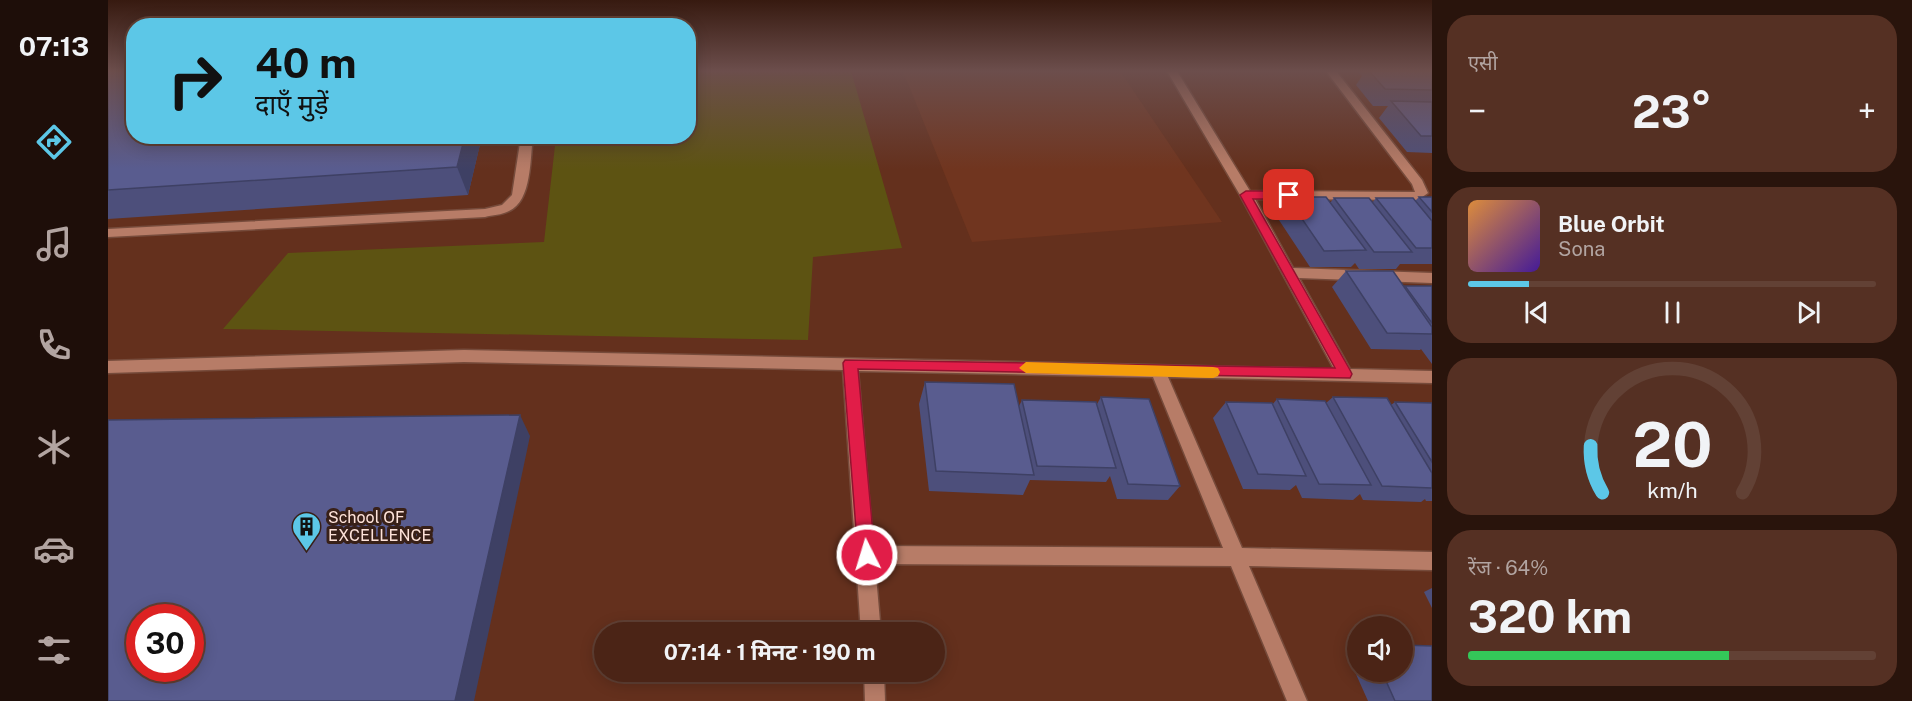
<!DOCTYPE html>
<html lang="hi">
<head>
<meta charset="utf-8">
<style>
  body { margin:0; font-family:"Public Sans","Noto Sans Devanagari",sans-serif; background:#553023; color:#f1f3f6; height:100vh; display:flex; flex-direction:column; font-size:22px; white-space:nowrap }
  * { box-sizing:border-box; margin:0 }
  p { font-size:20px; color:#b2a4a1 }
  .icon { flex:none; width:33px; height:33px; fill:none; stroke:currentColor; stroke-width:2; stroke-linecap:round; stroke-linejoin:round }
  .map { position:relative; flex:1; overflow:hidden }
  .details { display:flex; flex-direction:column; gap:15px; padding:15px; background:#29140c; width:480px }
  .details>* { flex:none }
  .top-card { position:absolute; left:18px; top:18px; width:570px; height:126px; border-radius:24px; box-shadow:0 3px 15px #0003,0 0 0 2px #624135; background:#5cc7e7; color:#111; overflow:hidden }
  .controls { position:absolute; left:1239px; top:616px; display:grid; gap:12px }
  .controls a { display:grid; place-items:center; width:66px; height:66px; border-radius:50%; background:#4b2416; box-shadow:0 3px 15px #0003,0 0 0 2px #624135; font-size:30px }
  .speed { position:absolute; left:18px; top:604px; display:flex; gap:12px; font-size:30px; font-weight:700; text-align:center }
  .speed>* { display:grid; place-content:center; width:78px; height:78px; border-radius:50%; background:#4b2416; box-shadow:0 3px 15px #0003,0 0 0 2px #624135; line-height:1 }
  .speed .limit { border:9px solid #d22; background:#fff; color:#111 }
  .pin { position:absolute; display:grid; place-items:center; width:51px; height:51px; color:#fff; margin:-26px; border-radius:12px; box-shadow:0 3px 9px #0006 }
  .me { position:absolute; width:66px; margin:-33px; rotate:355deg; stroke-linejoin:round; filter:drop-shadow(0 0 4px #0008) }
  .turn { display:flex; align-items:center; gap:21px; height:126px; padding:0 30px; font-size:27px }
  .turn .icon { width:78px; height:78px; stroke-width:2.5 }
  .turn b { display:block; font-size:42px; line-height:51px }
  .big { font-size:45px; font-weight:700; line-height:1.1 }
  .details .widget { flex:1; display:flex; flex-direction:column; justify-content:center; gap:9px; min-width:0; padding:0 21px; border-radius:24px; background:#553023 }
  .details .dial { align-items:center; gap:0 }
  .dial svg { height:156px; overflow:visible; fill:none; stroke:#624135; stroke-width:7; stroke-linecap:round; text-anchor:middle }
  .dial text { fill:#f1f3f6; stroke:none }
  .song { display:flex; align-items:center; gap:18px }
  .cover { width:72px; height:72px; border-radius:9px; background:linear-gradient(135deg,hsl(30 70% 55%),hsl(260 70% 35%)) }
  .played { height:6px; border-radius:3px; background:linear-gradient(90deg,#5cc7e7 15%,#624135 15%) }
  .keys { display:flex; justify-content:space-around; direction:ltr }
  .heat { display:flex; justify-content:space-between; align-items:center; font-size:33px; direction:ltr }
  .charge { height:9px; border-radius:4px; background:linear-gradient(90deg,#34c759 64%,#624135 0) }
  .trip { position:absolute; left:486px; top:622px; width:351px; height:60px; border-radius:30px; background:#4b2416; box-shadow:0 3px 15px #0003,0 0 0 2px #624135; font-weight:700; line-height:60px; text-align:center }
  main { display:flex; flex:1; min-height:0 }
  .menu { display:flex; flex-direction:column; width:108px; justify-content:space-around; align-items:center; background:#1e0e09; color:#b2a4a1 }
  .menu .icon { width:42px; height:42px }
  .menu .active { color:#5cc7e7 }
  .menu b { font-size:27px; color:#f1f3f6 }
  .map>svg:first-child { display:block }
  .built { fill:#70351f }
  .green { fill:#5d5312 }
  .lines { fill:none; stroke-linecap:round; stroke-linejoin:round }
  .minor-casing { stroke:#764b3b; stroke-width:3 }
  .minor { fill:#b77c67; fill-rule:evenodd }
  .wall { fill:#4d4f7b }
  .shaded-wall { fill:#3e4064 }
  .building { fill:#595c8f; stroke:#3e4064; stroke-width:1.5; fill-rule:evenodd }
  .route { fill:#e11d48; stroke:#92132f; stroke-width:1.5 }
  .slow { fill:#f59e0b }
  .labels { text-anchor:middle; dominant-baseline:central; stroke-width:6; stroke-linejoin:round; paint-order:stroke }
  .poi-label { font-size:16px; fill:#fee3da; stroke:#382018; text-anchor:start }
</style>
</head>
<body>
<main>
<nav class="menu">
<b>07:13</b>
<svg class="icon active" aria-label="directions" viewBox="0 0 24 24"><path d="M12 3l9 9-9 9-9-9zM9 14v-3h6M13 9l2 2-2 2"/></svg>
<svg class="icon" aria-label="music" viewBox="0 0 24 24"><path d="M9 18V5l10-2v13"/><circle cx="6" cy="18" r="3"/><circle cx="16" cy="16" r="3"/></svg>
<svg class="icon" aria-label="phone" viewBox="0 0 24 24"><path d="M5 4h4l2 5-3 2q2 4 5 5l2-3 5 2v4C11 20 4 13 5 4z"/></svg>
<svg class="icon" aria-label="climate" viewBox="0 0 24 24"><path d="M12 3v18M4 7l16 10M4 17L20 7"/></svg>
<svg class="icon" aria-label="car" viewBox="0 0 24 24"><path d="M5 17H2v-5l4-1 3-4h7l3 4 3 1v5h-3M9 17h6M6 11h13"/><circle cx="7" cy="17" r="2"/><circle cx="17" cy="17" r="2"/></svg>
<svg class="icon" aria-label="filters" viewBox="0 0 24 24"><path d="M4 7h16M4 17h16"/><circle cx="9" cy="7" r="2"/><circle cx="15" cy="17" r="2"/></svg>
</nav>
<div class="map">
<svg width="1324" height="701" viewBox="0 0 1324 701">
  <rect width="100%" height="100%" fill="#64301d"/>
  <polygon class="built" points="795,71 1012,71 1114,222 864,242"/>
  <polygon class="green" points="581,71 743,71 794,248 705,257 700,340 115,329 180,253 436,242 448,137 580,136"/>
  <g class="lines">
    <defs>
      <g id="minor">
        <path d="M 1059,71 L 1069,71 L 1142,191 L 1307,192 L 1304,184 L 1218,71 L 1228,71 L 1314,180 L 1320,193 L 1310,200 L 1147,199 L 1185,268 L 1324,273 L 1324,283 L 1191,278 L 1242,369 L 1324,371 L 1324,383 L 1060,377 L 1134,548 L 1324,552 L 1324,570 L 1141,566 L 1199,701 L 1179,701 L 1123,566 L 767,564 L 773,633 L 753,633 L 735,370 L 356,362 L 0,373 L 0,361 L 356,350 L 1226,369 L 1132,195 ZM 750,371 L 1045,377 L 1115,548 L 765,546 Z"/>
        <path d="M 413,136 L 425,136 C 422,158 424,201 401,211 C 394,215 384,215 377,217 L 0,237 L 0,229 L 377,209 L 394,205 L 404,195 Z"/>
        <polygon points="756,672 776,672 777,701 757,701"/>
      </g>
    </defs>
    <use href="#minor" class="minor-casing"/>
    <use href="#minor" class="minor"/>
  </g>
  <g class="wall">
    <polygon points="0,71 26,136 374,136 360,195 0,219"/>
    <polygon points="1249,71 1324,71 1324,153 1299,152 1271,118 1280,106 1265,106 1248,85 1254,76"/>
    <polygon points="1179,197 1222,203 1226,198 1264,203 1268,198 1307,201 1311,197 1324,197 1324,264 1292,264 1288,269 1251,269 1247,263 1243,267 1202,267 1167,214"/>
    <polygon points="1238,271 1296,287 1297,286 1324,286 1324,364 1313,349 1312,350 1263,349 1224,287"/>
    <polygon points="817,382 911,406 914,400 989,404 993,397 1072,486 1060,500 1009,499 1002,476 998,482 922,480 915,495 821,491 811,404"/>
    <polygon points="1225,397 1283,405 1287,402 1324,403 1324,501 1318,501 1317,499 1313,502 1255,500 1252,494 1245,500 1194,498 1188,485 1182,490 1135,489 1105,418 1118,402 1164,405 1169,399 1218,403"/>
    <polygon points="1324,588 1324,608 1316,592"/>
    <polygon points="1250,649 1250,672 1294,672 1324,701 1260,701 1239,654"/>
  </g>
  <g class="shaded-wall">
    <polygon points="357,136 374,136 360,195 349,167"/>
    <polygon points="412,415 422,436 366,701 347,701"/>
  </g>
  <g class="building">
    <polygon points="0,71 26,71 26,136 357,136 349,167 0,190"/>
    <polygon points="1261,71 1324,71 1324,90 1277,89"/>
    <polygon points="1283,101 1324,102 1324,136 1313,136"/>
    <polygon points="1179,197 1218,197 1258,250 1216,251"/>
    <polygon points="1311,197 1324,197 1324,212"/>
    <polygon points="1226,198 1261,198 1304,252 1266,252"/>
    <polygon points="1268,198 1305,198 1324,221 1324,248 1308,248"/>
    <polygon points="1238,271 1285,271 1324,327 1324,334 1279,333"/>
    <polygon points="1297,286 1324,286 1324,323"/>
    <polygon points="817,382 906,384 926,475 828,471"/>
    <polygon points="993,397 1041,399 1072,486 1020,484"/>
    <polygon points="1225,397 1279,398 1324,473 1324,488 1274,486"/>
    <polygon points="1169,399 1217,401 1263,485 1211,484"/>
    <polygon points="914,400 988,402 1008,468 929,466"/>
    <polygon points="1118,402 1164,403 1198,476 1150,474"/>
    <polygon points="1287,402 1324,403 1324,462"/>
    <path d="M 412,415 L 347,701 L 0,701 L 0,420 ZM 32,618 L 82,618 L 82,669 L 32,669 Z"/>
    <polygon points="1294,645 1324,646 1324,701 1287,701 1274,672 1294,672"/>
  </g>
  <linearGradient id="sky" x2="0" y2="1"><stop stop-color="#371a10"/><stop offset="0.42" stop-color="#6c4e4c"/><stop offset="1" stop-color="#6c4e4c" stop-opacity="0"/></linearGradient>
  <rect width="1324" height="169" fill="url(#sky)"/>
  <polygon class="route" points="1138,191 1181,191 1186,195 1181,199 1145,199 1242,370 1244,374 1242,378 750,369 767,555 765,561 759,563 753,561 750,555 735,363 737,360 1227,368 1132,195"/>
  <polygon class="slow" points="918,362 1105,367 1110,368 1112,372 1110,376 1105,378 918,373 911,368"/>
  <defs>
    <symbol id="building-pin" viewBox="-11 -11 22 30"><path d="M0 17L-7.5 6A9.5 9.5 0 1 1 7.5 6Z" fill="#5cc7e7" stroke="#382018"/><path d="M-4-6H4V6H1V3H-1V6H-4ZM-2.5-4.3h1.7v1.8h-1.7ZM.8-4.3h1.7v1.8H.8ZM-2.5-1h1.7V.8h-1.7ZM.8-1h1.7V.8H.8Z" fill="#111"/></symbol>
  </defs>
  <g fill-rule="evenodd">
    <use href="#building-pin" x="182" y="510" width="33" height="45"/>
  </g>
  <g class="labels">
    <g class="poi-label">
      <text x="220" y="517">School OF<tspan x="220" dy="18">EXCELLENCE</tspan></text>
    </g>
  </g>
</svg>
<div class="controls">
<a><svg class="icon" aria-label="sound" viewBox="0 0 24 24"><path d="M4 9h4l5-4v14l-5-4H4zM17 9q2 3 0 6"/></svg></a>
</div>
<div class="speed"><div class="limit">30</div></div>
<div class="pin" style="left:1181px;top:195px;background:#d93025"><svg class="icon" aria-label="arrive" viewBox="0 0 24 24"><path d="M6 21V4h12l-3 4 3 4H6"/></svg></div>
<svg class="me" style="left:759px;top:555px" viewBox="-20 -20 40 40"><circle r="17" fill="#e11d48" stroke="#fff" stroke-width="3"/><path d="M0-11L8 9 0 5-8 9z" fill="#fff"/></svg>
<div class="trip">07:14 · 1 मिनट · 190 m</div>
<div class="top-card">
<div class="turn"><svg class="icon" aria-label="right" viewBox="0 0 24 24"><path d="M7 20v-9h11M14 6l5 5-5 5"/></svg><div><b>40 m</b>दाएँ मुड़ें</div></div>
</div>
</div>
<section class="details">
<div class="widget"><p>एसी</p>
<div class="heat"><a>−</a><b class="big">23°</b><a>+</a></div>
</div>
<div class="widget">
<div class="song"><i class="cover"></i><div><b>Blue Orbit</b><p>Sona</p></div></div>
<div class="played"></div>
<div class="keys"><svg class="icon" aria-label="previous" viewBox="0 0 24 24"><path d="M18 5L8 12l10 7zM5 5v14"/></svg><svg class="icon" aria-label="pause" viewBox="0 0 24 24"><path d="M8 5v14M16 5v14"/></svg><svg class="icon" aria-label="next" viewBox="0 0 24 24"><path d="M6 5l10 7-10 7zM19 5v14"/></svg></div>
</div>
<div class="widget dial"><svg viewBox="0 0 100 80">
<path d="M14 69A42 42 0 1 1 86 69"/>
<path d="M14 69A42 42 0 0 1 8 45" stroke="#5cc7e7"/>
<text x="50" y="56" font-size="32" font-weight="700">20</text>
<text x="50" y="72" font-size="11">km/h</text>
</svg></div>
<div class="widget"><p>रेंज · 64%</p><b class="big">320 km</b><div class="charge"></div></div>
</section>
</main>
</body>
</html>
